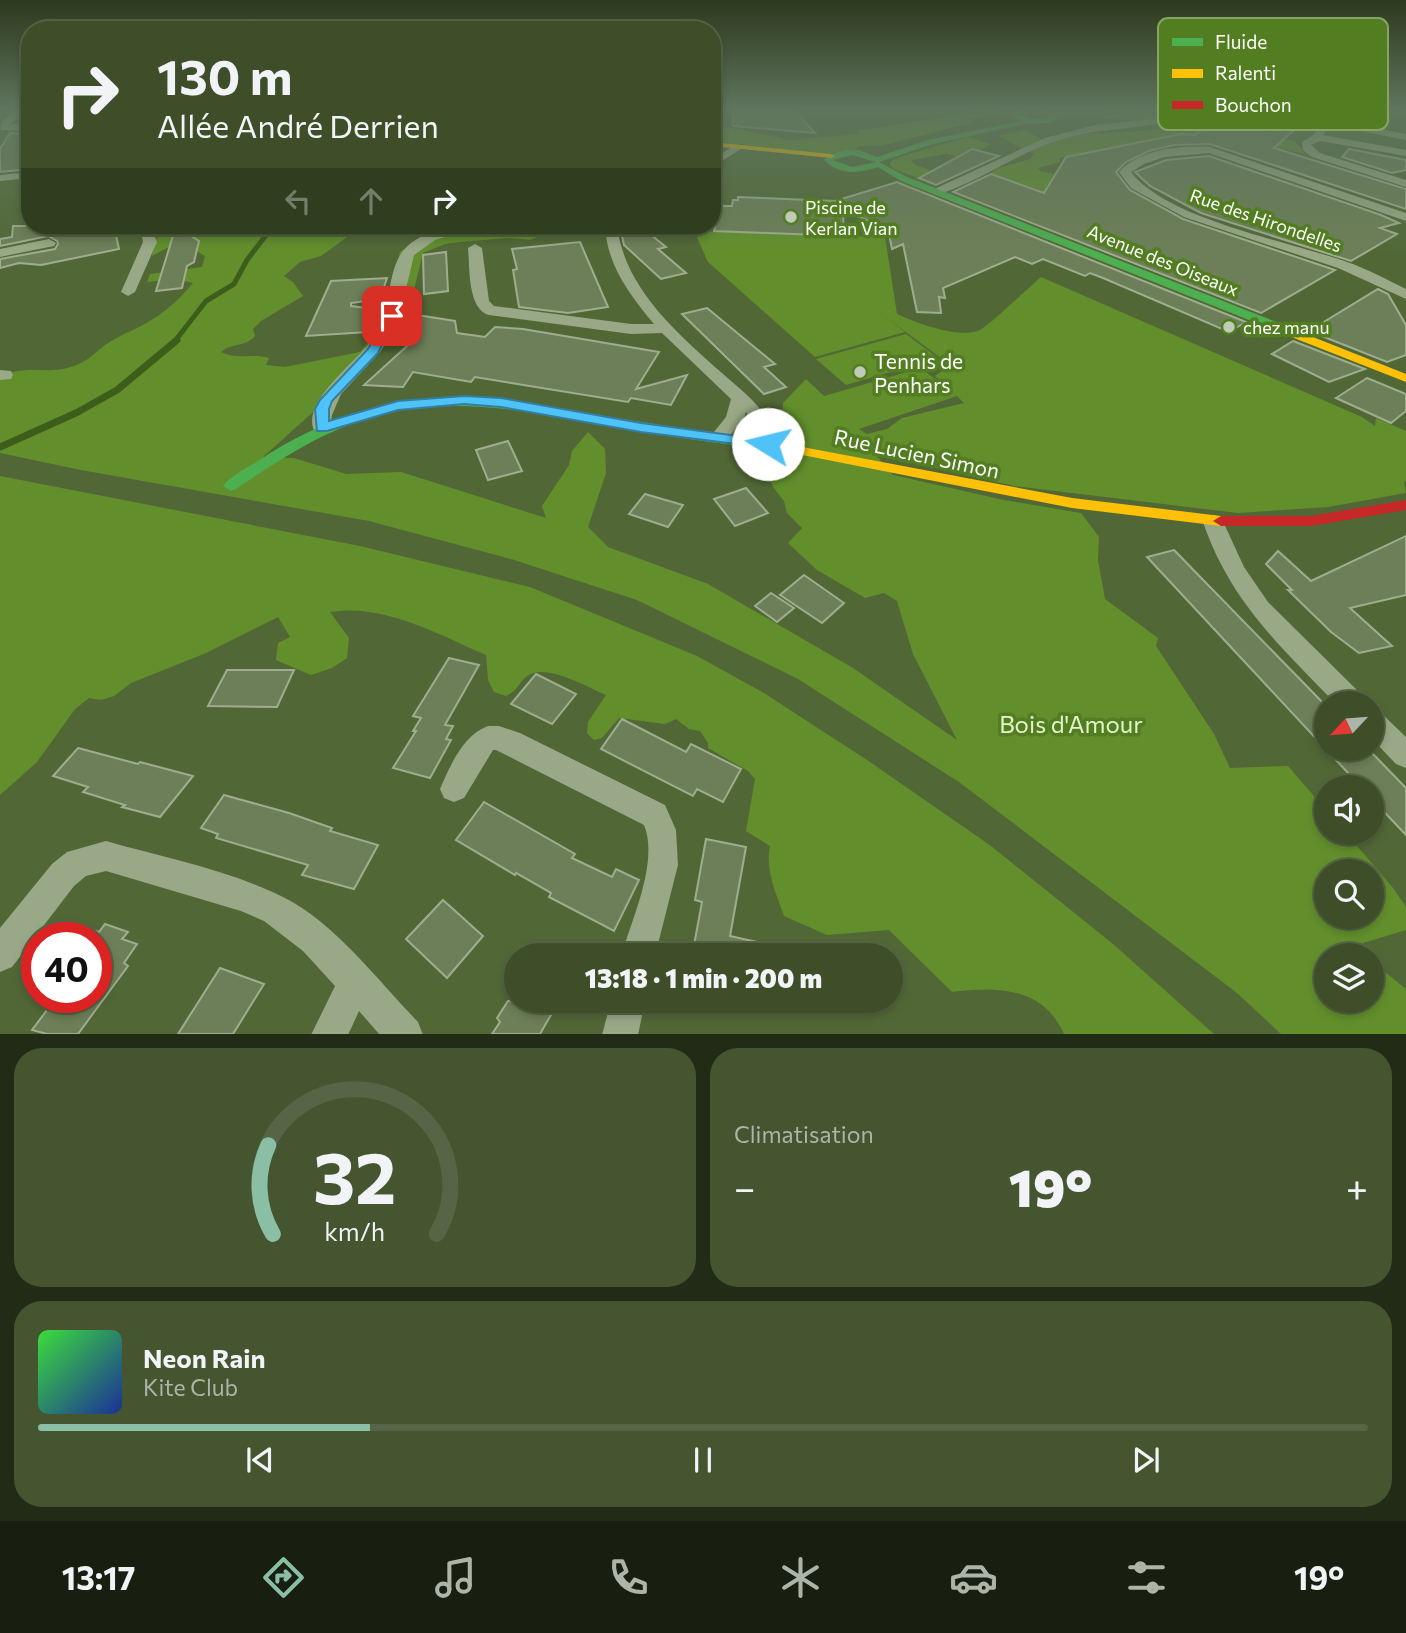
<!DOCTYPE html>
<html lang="fr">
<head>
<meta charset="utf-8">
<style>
  body { margin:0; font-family:Commissioner,sans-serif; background:#445530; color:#f1f3f6; height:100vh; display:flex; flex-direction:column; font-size:26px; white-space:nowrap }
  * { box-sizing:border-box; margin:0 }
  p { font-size:23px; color:#adb4a8 }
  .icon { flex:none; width:38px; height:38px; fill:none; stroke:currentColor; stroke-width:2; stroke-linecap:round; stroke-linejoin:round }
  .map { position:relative; height:1034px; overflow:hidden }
  .side { display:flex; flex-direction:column; gap:14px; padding:14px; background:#222b16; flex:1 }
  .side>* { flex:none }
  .banner { position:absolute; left:21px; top:21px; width:700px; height:214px; border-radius:28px; box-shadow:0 4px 10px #0003,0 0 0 2px #566545; background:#3d4e28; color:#f1f3f6; overflow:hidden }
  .needle { width:46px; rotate:244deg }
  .tools { position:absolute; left:1314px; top:691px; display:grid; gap:14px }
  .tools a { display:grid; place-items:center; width:70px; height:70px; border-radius:50%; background:#3d4e28; box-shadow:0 4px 10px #0003,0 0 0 2px #566545; font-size:35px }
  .speed { position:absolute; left:21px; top:922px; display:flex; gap:14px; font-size:35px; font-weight:700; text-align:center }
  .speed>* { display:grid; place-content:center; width:91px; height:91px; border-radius:50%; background:#3d4e28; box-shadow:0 4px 10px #0003,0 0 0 2px #566545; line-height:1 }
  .speed .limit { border:10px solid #d22; background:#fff; color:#111 }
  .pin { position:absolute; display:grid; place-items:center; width:60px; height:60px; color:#fff; margin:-30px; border-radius:14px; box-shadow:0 4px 10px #0006 }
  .me { position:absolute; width:77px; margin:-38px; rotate:279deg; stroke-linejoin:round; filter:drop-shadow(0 0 5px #0008) }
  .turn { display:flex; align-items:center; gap:24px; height:147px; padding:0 21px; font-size:32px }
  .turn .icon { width:91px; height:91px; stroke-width:2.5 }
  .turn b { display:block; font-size:49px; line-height:60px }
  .lanes { display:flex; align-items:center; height:66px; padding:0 21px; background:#0003; justify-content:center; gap:35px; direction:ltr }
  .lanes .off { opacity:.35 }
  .big { font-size:52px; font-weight:800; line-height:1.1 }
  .side .tile { flex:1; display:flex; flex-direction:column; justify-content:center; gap:10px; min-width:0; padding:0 24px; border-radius:28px; background:#445530 }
  .side .dial { align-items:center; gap:0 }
  .dial svg { height:182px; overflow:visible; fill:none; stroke:#566545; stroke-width:7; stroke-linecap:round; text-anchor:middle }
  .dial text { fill:#f1f3f6; stroke:none }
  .song { display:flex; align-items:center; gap:21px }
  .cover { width:84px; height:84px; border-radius:10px; background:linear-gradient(135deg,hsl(120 70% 55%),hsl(230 70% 35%)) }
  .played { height:7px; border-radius:4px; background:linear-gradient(90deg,#8abfa5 25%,#566545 25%) }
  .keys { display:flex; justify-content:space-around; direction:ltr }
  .heat { display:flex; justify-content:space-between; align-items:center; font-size:38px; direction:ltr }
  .side .tiles { flex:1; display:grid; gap:14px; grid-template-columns:1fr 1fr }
  .tile:last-child { grid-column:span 2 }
  .trip { position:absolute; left:504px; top:943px; width:399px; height:70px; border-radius:35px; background:#3d4e28; box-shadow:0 4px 10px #0003,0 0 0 2px #566545; font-weight:800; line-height:70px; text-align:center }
  .tab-bar { display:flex; height:112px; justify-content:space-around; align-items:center; background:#181f10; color:#adb4a8 }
  .tab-bar .icon { width:49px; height:49px }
  .tab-bar .selected { color:#8abfa5 }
  .tab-bar b { font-size:32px; color:#f1f3f6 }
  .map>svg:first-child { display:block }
  .green { fill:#628f2c; fill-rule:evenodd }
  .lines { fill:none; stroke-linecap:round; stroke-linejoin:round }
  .stream-far1 { stroke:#3d5d1a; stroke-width:5 }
  .stream { stroke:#3d5d1a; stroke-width:7 }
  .building { fill:#6d7f58; stroke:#9fad8f; stroke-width:2 }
  .street { fill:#99a987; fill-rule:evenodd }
  .fast { fill:#4caf50; fill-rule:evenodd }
  .slow { fill:#ffc107; fill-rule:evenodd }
  .jam { fill:#c62828; fill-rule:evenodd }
  .route { fill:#4fc3f7; stroke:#337fa1; stroke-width:2 }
  .poi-dot { fill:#c2cab9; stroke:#527d21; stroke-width:2.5 }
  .labels { text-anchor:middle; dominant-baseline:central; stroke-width:7; stroke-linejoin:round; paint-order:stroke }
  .far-poi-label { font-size:18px; fill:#fff; stroke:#527d21; text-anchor:start }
  .far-street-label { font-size:18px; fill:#fff; stroke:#527d21 }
  .poi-label { font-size:21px; fill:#fff; stroke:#527d21; text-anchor:start }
  .street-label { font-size:21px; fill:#fff; stroke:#527d21 }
  .near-park-label { font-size:24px; fill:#e1f5c8; stroke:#527d21 }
  .key { fill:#527d21; stroke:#86a464; stroke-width:2 }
  .key-label { font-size:19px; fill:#fff }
</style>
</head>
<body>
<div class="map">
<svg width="1406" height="1035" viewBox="0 0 1406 1035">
  <rect width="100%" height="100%" fill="#516836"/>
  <g class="green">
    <polygon points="975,108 1004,108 999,109 999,113 970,119 972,123 880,146 858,146 856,149 827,154 712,141 712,124 790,140 859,134 856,131 963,114"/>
    <path d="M 1122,108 L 1303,108 L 1299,110 L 1285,108 L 1272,113 L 1257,115 L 1226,108 L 1225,112 L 1217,117 L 1296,142 L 1305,154 L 1204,132 L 1059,158 L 1060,162 L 1038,168 L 1040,171 L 1071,178 L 1047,184 L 1050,187 L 1088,186 L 1032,196 L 1043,192 C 1021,181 1000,184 976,183 L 998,168 L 1030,159 L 1034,154 L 998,136 L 1025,130 L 1050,144 L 1065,137 L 1086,134 L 1174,129 L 1152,120 L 1104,119 L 1109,109 Z"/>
    <polygon points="967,137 991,144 980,151 972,148 956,156 946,154 911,160 915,165 951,177 933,184 894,169 890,165 891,161 900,157"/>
    <path d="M 202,226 L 385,226 L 372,233 L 347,237 L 321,256 L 300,262 L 284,276 L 293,282 L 303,296 L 261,321 L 253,329 L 255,336 C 246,347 231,343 221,352 C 237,360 252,353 269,358 L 266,365 L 285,367 L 360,352 L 371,338 L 394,279 L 400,252 C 446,218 511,226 565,226 L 530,240 L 509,238 L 460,242 L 445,244 L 423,253 L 412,298 L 395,320 L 406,324 L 385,341 L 370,361 L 263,457 L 294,458 L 346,474 L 401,472 L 546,518 L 542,506 L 569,465 L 572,451 L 588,432 L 605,449 L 606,473 L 588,527 L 608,547 L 708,584 L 853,668 L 957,740 L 913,654 L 897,601 L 884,593 L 865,598 L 817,570 L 788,543 L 802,528 L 787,513 L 784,501 L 773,487 L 768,474 L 790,454 L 793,434 L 782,419 L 783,403 L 806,379 L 824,396 L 921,368 L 954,394 L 935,376 L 945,369 L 934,361 L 941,358 L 876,310 L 905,332 L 815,357 L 708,262 L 694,231 L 885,237 L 897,314 C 917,323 956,338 978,331 C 987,328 1030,286 1041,277 L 1362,417 L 1375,426 L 1376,418 L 1406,431 L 1406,481 L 1404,482 L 1406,493 L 1328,507 L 1238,513 L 1014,486 L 875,454 L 893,475 L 1004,500 L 1081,513 L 1099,537 L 1098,560 L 1105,599 L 1158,638 L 1156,646 L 1214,734 L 1230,768 L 1288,766 L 1326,810 L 1326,833 L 1346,833 L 1393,888 L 1406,907 L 1406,930 L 1363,943 L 1372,956 L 1326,956 L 1326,1001 L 1372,1001 L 1372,956 L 1385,972 L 1406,989 L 1406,1034 L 1281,1034 L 1237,993 L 959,782 L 798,679 L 637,600 L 511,559 L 369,521 L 81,470 L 0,453 L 0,378 C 22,365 40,373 63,369 C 84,365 90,357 105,345 C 119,335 138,329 153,319 C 168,310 181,297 193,283 L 176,279 L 147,282 L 150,274 L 202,267 L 205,256 L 187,245 L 167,248 L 152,256 L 156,238 ZM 957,396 L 964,403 L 902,418 L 887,429 L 867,434 L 859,429 ZM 1326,872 L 1372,872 L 1372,917 L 1326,917 Z"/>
    <polygon points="906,334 938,358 846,385 816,359"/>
    <path d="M 0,476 L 360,546 L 530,587 L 697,656 L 764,693 L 870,762 L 991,846 L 1113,944 L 1214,1034 L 1064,1034 C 1043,987 997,986 952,992 L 889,930 L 827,935 L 784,916 C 776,893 765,870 770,846 L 746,831 L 755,779 L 748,771 L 708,748 L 708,743 L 700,731 L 689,729 L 676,719 L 665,724 L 619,718 L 602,738 L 594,740 L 587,733 L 588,722 L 606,695 C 588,687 543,661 526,677 C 518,684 517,691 506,696 L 494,692 L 488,680 L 486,655 C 438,634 383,603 330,612 L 349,638 L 347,658 L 332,668 L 311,675 L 276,660 L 278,643 L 290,637 L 278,617 L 206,653 L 131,683 L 114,696 L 101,700 L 89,698 L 75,709 L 37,762 L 0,795 Z"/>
  </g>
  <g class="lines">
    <polyline class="stream-far1" points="175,341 206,301 234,284 247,260 273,226"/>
    <polyline class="stream" points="0,447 76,413 117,390 177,340"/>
  </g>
  <g class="building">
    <polygon points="1286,108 1313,113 1274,148 1406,189 1406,209 1210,144 1174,145 1149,151 1126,162 1116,172 1130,190 1183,219 1335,270 1261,313 953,192 991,174 1044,193 1066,157 1181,134 1195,135 1224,112 1272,121"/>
    <polygon points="734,111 795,111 815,133 733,126"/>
    <polygon points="10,133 30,134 30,169 0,172 0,149"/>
    <polygon points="972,149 999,156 936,185 919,178"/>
    <polygon points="1349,149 1406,160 1406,170 1392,173 1342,157"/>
    <polygon points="1209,156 1381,215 1399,223 1380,228 1397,234 1351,261 1201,213 1150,186 1135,172 1166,160"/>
    <polygon points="897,182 899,183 1246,322 1229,332 1103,278 1090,273 1085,276 1043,259 1032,264 1015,257 943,288 945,298 939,297 941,313 917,312 903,244 892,249 888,229 843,210 844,236 714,231 720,206 732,206 733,200 738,200 738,197 835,201"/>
    <polygon points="13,226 114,226 119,249 41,265 19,263 0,268 0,259 55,249 58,244 57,241 48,236 0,246 0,239 12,237"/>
    <polygon points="176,226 199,241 194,262 187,266 182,288 156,291"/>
    <polygon points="620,226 631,226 637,231 645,230 666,247 658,249 686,273 661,279 624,245"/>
    <polygon points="580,242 608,307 568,313 519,307 513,270 517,269 512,249"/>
    <polygon points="446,252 448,291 424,294 423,255"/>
    <polygon points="387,278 380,299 351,303 351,306 376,309 368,332 306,336 331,281"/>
    <polygon points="1378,289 1388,294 1406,325 1406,355 1387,362 1309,331"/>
    <polygon points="707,308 775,364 764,367 786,387 764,394 682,314"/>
    <polygon points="417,315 455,321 457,333 485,337 495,327 523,329 659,352 636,389 687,375 671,405 631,398 628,402 475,377 471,382 413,372 403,387 364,385 418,336"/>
    <polygon points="1293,341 1365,369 1329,382 1272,354"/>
    <polygon points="1367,378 1406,394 1406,411 1391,423 1336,398"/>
    <polygon points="508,441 522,471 488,480 476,450"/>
    <polygon points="746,488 768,513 735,526 714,499"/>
    <polygon points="645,494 683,505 668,527 629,514"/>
    <polygon points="1406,536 1406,595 1350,608 1392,646 1359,653 1331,632 1288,590 1292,590 1266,564 1278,551 1311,581"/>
    <polygon points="1174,550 1326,706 1326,749 1362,749 1366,754 1371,752 1406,788 1406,835 1372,799 1372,788 1362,788 1147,557"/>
    <polygon points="804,575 844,603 822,623 780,595"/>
    <polygon points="771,593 794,608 777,622 755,606"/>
    <polygon points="449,658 479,665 445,725 453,726 446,739 451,740 430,778 393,768 416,731 413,731 421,718 413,716"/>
    <polygon points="227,670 294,670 277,707 208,706"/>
    <polygon points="536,674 576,694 552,724 511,704"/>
    <polygon points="622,719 686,752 691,744 741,769 723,802 697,789 693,796 601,749"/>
    <polygon points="78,748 138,764 140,762 193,776 160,817 122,807 125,805 83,792 88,787 53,776"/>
    <polygon points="224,795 289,813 332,828 330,831 378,845 354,889 302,875 308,865 216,838 218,834 201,828"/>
    <polygon points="484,802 575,854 572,858 612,877 616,869 639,880 614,931 549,897 551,893 516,873 515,875 456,840"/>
    <polygon points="706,839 746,847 730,936 779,947 778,956 692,956 702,902 695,900"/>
    <polygon points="443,900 483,936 447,978 406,939"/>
    <polygon points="105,924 128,932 122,939 137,944 124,963 128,966 78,1034 47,1034 32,1030 56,998 96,998 96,931 99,932"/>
    <polygon points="220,968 264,984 233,1034 178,1034"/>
    <polygon points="508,1001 559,1001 540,1034 492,1034 500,1022 497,1018"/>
  </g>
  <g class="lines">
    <g class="street">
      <polygon points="19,108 29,108 10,124 30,125 30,131 0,130 2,121"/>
      <path d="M 1160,118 L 1165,121 L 1163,123 C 1125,130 1088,129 1051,143 C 1011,157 977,183 936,195 L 930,191 L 1045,138 L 1095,125 Z"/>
      <polygon points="1328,119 1406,134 1406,140 1330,125 1323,135 1406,150 1406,156 1320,141 1311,145 1320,153 1406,180 1406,187 1312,157 1303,150 1302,142 1312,136"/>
      <polygon points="735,145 744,147 712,167 712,159"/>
      <path d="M 1210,147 L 1406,213 L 1406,221 L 1209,153 L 1165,157 L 1144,164 L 1131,172 C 1166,219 1291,242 1347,262 C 1368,269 1387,280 1406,289 L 1406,299 L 1338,268 L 1184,217 L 1131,188 L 1119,172 C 1139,149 1182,145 1210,147 Z"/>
      <polygon points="30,172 30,178 0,181 0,175"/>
      <path d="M 131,226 C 144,226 152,228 157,242 L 135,292 L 128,296 L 121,292 L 143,242 L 142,237 Z"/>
      <path d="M 456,226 L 479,226 L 435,240 L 414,255 L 401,310 L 393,333 L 380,352 L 341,394 L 332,415 L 329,432 L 315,432 C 299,405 353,364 368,345 C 393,315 385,274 403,251 C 416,235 437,230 456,226 Z"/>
      <path d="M 605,226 L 617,226 C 625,289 677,333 722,373 C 749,397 767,408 777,444 L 775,448 L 761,448 L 753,422 L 746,412 L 744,418 L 726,441 L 712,441 L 710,437 L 726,417 L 731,399 L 662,333 L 631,334 L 489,315 C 467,309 470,266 468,248 L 475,244 L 482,248 L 489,301 L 494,306 L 631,324 L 654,324 C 629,294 607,265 605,226 Z"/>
      <polygon points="49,239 56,243 54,246 0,257 0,249"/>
      <polygon points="0,370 11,371 13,375 11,379 0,380"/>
      <path d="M 1214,515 L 1221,517 L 1244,567 L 1268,602 L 1363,696 L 1367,704 L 1336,704 C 1280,646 1230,601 1203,522 L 1207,517 Z"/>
      <polygon points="1372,709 1381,713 1406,737 1406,768 1396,764 1372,739"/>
      <path d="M 488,726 L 499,726 L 520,733 L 665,805 L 676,830 L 678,865 L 655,956 L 621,956 C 632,919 659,861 644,825 L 496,750 L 493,750 L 464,798 L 454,802 L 444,798 L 440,789 C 450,766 463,735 488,726 Z"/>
      <path d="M 106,841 C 165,858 230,870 285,898 C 336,924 379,982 418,1022 L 423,1035 L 380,1035 L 359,1011 L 348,1035 L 311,1035 L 335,986 L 303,951 L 264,921 L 241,911 L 106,871 L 86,876 L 74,886 L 12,967 L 0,972 L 0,928 L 52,864 L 67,852 Z"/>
      <polygon points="611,1001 645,1001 638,1035 602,1035"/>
    </g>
    <g class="fast">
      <path d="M 1038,108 L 1053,113 L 1103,108 L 1059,116 L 1049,123 L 1025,124 L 933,144 L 879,162 L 907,177 L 1302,332 L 1302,338 L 1294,338 L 901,181 L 878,167 C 859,174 839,175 824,160 L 831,154 L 846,150 L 859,150 L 877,157 L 928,140 L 1021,121 L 1010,115 L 1010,111 ZM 1034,111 L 1050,117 L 1032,119 L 1019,114 ZM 852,155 L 876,162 L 852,167 L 833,160 Z"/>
      <path d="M 468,399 L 517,403 L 792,445 L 799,449 L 792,453 C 745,446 697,441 650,433 C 562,419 464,391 376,416 C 324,430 281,459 236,489 L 231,491 L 223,486 C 232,475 247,468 258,461 C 324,416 389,401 468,399 Z"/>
    </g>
    <g class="slow">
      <polygon points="712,142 831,154 835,156 831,158 712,146"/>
      <polygon points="1298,331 1406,374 1406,382 1294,338 1292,335"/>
      <polygon points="792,445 1072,498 1221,516 1229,521 1221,526 1072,508 787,452 785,449"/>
    </g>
    <polygon class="jam" points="1406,500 1406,510 1311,526 1221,526 1213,521 1221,516 1311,516"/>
  </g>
  <linearGradient id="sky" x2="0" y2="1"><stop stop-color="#2d391e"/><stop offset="0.43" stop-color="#5f755d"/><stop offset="1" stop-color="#5f755d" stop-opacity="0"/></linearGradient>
  <rect width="1406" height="252" fill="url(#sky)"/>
  <polygon class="route" points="388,314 397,316 378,353 332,401 329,409 329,421 398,401 464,396 501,398 641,423 768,440 775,444 768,448 641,432 501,407 464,404 398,410 327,431 317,431 315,409 320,400 368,349"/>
  <g class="poi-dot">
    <circle cx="791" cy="217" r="7"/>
    <circle cx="1229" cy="327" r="7"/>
    <circle cx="860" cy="372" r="7"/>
  </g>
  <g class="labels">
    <g class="far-poi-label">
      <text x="805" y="207">Piscine de<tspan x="805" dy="21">Kerlan Vian</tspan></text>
      <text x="1243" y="327">chez manu</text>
    </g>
    <g class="far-street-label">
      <text transform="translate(1266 220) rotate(19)">Rue des Hirondelles</text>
      <text transform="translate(1163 260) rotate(22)">Avenue des Oiseaux</text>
    </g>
    <g class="poi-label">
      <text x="874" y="360">Tennis de<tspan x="874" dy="24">Penhars</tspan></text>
    </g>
    <g class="street-label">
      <text transform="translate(917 453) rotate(12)">Rue Lucien Simon</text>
    </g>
    <g class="near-park-label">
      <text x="1071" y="723">Bois d'Amour</text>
    </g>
  </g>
  <rect x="1158" y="18" width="230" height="112" rx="10" class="key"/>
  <rect x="1172" y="38" width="31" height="8" fill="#4caf50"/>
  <rect x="1172" y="69" width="31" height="9" fill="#ffc107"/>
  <rect x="1172" y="101" width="31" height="8" fill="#c62828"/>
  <g class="key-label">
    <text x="1215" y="49">Fluide</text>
    <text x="1215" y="80">Ralenti</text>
    <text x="1215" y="112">Bouchon</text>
  </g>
</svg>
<div class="tools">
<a><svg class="needle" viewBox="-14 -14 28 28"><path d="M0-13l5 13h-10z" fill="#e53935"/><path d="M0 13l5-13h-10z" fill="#adb4a8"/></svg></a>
<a><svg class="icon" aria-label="sound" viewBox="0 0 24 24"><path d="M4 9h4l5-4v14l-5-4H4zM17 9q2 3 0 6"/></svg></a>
<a><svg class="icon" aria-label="search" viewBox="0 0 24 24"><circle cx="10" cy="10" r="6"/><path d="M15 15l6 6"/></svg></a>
<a><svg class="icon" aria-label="layers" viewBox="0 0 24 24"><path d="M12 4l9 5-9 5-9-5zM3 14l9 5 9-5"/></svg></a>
</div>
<div class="speed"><div class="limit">40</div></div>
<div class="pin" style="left:392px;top:316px;background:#d93025"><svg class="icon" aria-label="arrive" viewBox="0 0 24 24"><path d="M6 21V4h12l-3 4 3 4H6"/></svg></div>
<svg class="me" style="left:768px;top:444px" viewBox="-20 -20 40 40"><circle r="19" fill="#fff"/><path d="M0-13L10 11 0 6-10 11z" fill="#4fc3f7"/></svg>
<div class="trip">13:18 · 1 min · 200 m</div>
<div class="banner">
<div class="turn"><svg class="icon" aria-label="right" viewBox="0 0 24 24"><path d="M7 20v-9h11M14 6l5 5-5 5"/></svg><div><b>130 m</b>Allée André Derrien</div></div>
<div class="lanes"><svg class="icon off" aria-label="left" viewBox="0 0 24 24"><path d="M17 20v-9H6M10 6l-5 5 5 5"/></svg><svg class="icon off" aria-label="ahead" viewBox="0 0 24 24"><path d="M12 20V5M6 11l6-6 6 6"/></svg><svg class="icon" aria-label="right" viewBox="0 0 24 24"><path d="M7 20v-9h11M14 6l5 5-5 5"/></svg></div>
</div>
</div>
<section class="side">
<div class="tiles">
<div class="tile dial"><svg viewBox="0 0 100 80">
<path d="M14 69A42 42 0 1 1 86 69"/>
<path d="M14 69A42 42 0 0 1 12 30" stroke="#8abfa5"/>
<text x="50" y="56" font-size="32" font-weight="700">32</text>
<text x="50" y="72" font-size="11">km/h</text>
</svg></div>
<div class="tile"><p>Climatisation</p>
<div class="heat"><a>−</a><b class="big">19°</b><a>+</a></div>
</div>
<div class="tile">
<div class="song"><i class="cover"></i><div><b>Neon Rain</b><p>Kite Club</p></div></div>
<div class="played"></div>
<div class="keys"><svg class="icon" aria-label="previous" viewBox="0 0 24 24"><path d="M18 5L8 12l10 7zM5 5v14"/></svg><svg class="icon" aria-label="pause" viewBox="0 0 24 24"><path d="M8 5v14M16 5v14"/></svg><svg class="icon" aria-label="next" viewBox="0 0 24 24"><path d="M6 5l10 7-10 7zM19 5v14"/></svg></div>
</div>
</div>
</section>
<nav class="tab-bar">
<b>13:17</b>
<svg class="icon selected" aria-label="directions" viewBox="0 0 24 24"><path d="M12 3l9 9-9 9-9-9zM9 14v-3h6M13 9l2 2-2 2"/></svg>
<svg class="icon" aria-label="music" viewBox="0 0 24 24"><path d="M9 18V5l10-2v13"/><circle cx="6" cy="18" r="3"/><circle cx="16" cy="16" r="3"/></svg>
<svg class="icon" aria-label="phone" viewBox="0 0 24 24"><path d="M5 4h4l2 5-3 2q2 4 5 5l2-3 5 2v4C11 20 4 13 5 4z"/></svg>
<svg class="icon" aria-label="climate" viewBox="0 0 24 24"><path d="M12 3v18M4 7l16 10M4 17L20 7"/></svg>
<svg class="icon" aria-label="car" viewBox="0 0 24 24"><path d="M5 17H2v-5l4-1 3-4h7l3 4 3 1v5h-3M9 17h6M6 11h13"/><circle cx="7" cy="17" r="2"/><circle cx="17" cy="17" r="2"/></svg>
<svg class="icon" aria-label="filters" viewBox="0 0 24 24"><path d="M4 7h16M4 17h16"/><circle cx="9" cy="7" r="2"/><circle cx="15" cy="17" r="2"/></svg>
<b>19°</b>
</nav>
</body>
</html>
